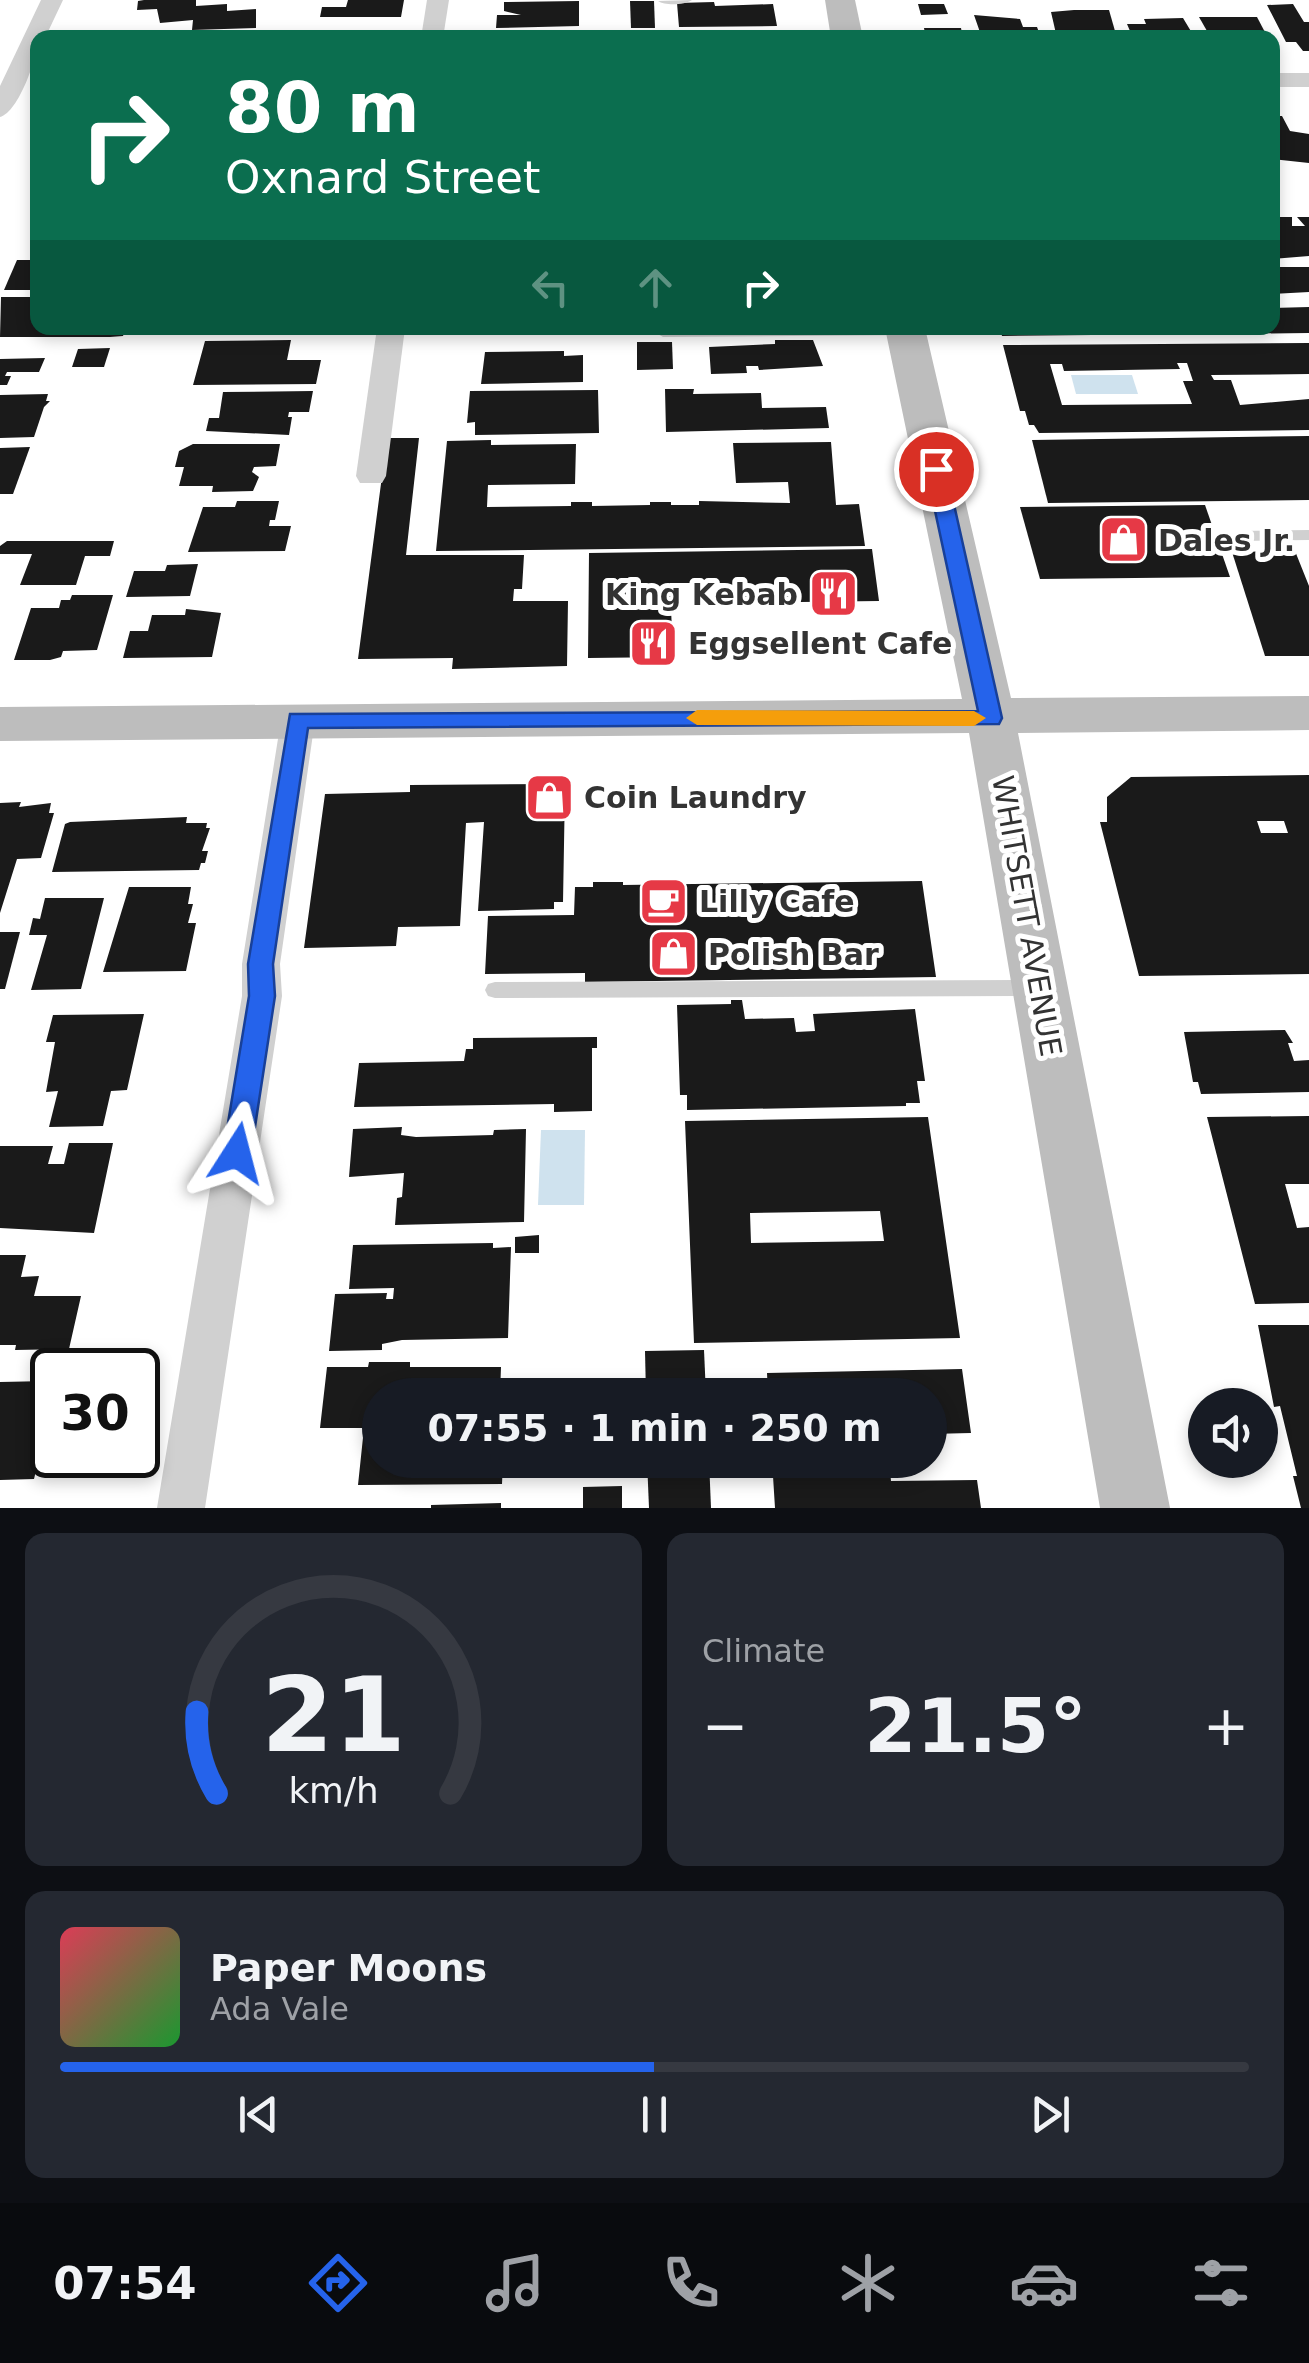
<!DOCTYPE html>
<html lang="en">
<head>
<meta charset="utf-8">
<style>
  body { margin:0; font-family:"DejaVu Sans",sans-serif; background:#242831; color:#f1f3f6; height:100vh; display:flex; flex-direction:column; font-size:38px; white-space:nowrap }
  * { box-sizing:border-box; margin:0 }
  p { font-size:32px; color:#9ea1a6 }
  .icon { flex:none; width:55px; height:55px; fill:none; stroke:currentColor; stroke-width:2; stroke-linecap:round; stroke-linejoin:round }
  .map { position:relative; height:1508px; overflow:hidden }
  .sheet { display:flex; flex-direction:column; gap:25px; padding:25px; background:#0d0f14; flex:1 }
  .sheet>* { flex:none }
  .top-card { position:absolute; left:30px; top:30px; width:1250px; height:305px; border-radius:20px; box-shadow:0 5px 15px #0003; background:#0b6e4f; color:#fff; overflow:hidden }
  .tools { position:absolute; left:1188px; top:1388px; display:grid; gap:20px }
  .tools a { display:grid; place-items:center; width:90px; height:90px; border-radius:50%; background:#171b24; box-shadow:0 5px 15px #0003; font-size:50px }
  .speed { position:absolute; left:30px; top:1348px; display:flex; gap:20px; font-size:50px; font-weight:700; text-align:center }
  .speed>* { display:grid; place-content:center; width:130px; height:130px; border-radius:50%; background:#171b24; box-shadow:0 5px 15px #0003; line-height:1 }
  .speed .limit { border:5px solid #111; border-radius:15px; background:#fff; color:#111 }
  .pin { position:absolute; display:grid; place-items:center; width:85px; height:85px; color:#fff; margin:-42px; border:5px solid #fff; border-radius:50%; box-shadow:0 2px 10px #0007 }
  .me { position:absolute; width:110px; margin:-55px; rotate:9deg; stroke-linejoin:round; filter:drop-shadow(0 0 8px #0008) }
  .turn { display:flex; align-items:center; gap:35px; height:210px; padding:0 30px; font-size:45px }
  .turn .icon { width:130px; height:130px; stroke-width:2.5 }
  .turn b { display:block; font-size:70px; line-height:85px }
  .lanes { display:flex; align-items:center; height:95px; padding:0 30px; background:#0003; justify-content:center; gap:50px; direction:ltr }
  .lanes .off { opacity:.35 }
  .big { font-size:75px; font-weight:800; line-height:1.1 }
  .sheet .tile { flex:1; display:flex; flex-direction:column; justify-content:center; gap:15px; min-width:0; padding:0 35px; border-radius:20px; background:#242831 }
  .sheet .dial { align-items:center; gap:0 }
  .dial svg { height:260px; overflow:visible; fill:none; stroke:#363941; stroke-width:7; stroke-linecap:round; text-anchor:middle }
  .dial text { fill:#f1f3f6; stroke:none }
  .song { display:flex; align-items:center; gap:30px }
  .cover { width:120px; height:120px; border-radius:15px; background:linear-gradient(135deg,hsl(350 70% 55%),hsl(130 70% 35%)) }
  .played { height:10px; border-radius:5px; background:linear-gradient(90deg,#2563eb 50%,#363941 50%) }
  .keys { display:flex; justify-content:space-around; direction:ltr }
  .heat { display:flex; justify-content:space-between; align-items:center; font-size:55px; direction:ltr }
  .sheet .tiles { flex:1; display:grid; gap:25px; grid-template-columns:1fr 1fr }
  .tile:last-child { grid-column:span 2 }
  .trip { position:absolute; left:362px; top:1378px; width:585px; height:100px; border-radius:50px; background:#171b24; box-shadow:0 5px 15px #0003; font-weight:800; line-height:100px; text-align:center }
  .menu { display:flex; height:160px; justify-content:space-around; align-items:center; background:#090b0e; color:#9ea1a6 }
  .menu .icon { width:70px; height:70px }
  .menu .current { color:#2563eb }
  .menu b { font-size:45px; color:#f1f3f6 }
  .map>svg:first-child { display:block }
  .water { fill:#cfe2ee }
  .building { fill:#1a1a1a; fill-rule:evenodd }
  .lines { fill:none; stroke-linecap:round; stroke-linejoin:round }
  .service { fill:#d0d0d0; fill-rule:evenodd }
  .minor { fill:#d0d0d0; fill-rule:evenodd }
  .secondary { fill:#bdbdbd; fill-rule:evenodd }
  .route { fill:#2563eb; stroke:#184099; stroke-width:2.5 }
  .slow { fill:#f59e0b }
  .labels { text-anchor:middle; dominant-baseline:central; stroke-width:10; stroke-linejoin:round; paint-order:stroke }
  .poi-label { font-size:30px; font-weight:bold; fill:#333; stroke:#fff; text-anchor:start }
  .street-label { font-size:30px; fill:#333; stroke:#fff }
</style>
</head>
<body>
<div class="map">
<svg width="1309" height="1508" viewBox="0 0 1309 1508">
  <rect width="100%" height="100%" fill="#fff"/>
  <g class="water">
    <polygon points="1071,375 1132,375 1138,394 1076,394"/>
    <polygon points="541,1130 585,1130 584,1205 538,1205"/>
  </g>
  <g class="building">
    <polygon points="196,0 196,6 227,4 227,11 256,9 256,28 192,30 193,20 160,23 157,9 137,10 138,1 144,0"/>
    <polygon points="348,0 404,0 401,17 320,17 322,7 346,7"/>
    <polygon points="579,1 579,26 496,28 497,15 521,15 504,11 504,2"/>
    <polygon points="630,1 654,1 655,28 631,28"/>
    <polygon points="714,2 715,6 773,4 777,26 679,27 677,3"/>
    <polygon points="918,4 944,4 948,14 921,15"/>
    <polygon points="1293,4 1304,22 1309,22 1309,51 1303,51 1296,42 1286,42 1267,5"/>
    <polygon points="1074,10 1109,10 1117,38 1057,38 1051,12"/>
    <polygon points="974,15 1020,19 1023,27 1037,27 1041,38 982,38"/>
    <polygon points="1199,17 1257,17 1268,38 1211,38"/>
    <polygon points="1183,18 1195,38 1133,38 1127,24 1146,24 1144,19"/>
    <polygon points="924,28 961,28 963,38 926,38"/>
    <polygon points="775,30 776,38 674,38 673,33"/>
    <polygon points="496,32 569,32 569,38 495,38"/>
    <polygon points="1272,116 1282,116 1290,131 1309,134 1309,163 1272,159"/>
    <polygon points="1272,217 1292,217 1292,226 1305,226 1297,217 1309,217 1309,256 1272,259"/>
    <polygon points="17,260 38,260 38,290 4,290"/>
    <polygon points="1272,267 1309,267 1309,292 1272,294"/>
    <polygon points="1,297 38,297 38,328 126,328 123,336 110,337 0,337"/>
    <polygon points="1309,307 1309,333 1002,336 1000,328 1272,328 1272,308"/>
    <polygon points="212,328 328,328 326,334 210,335"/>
    <rect x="515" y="328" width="71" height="4"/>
    <polygon points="291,340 287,360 321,360 316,384 193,385 205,341"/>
    <polygon points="775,340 813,340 823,366 759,370 758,366 746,366 747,373 711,374 709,347 775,344"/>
    <polygon points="637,342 672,342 673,369 637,370"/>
    <path d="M 1309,343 L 1309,374 L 1211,375 L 1214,380 L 1231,380 L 1240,405 L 1309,399 L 1309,430 L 1039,433 L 1034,425 L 1029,425 L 1025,411 L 1020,411 L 1003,345 ZM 1177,363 L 1187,363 L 1193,381 L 1183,381 L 1192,404 L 1062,405 L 1050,364 L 1062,364 L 1064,371 L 1180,369 Z"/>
    <polygon points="110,348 104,367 72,367 78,349"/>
    <polygon points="564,351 564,356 583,355 583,382 481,384 485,352"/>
    <polygon points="45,358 39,372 7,372 5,376 11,376 7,385 0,385 0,359"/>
    <polygon points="665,389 694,389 693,394 761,393 762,408 826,407 829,428 666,432"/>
    <polygon points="598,390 599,433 475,435 475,422 467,423 470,391"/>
    <polygon points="313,391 309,412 289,412 288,417 292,417 289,435 206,431 209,418 219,418 223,392"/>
    <polygon points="48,394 46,401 50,401 44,407 34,437 0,438 0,395"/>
    <polygon points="1309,436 1309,500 1048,503 1032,440"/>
    <polygon points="387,438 419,438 406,555 524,555 522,589 514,589 513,601 568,601 567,666 452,669 453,658 358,659"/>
    <polygon points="491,440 491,445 576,444 575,484 488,485 487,507 571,506 571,502 592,502 592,506 650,505 650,502 671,502 671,505 699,505 699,501 790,503 788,482 736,483 733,443 831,442 836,505 859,504 865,546 436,551 447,441"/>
    <polygon points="193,444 280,444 276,466 254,467 252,472 259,477 253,491 212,492 213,486 179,486 184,467 175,467 179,451"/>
    <polygon points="30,447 13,494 0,494 0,448"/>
    <polygon points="237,501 279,501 275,520 270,520 269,526 291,526 285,551 188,552 203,507 235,507"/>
    <polygon points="1205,505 1230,577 1040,579 1020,507"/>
    <polygon points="7,541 114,541 110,556 85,556 76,585 20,585 32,554 0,554 0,546"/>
    <polygon points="872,549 879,601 726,603 725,583 670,583 673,657 588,658 589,553"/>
    <polygon points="1295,551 1309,586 1309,656 1265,656 1232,552"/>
    <polygon points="198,564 190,596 126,597 134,571 165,571 167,565"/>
    <polygon points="72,595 113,595 97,650 63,651 61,657 50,660 14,660 31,608 59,608 61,600 70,600"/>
    <polygon points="186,609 221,613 212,657 123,658 130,631 148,631 152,615 185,615"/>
    <path d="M 1309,775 L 1309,974 L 1139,976 L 1100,822 L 1107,822 L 1107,797 L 1131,777 ZM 1257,821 L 1284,821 L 1288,833 L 1261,833 Z"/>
    <polygon points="557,784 557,787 565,787 563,902 554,902 554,909 478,911 484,822 466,823 460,926 398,927 396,946 304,948 325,794 410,792 410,785"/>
    <polygon points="21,802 19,807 51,803 49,813 54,813 41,858 17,859 0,913 0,803"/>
    <polygon points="187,817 186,823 207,823 206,828 210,828 202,851 208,851 205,863 201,863 199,870 52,872 65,824 70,822"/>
    <polygon points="922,881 936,977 585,982 585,973 485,974 488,916 574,915 575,887 593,887 593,882 623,882 623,885"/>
    <polygon points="129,887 191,887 188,904 193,904 188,923 196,923 186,971 103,972"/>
    <polygon points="45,898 104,898 81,989 31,990 47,935 29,935 33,918 40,919"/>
    <polygon points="0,932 20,932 5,989 0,989"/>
    <polygon points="731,1000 742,1000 745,1019 794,1018 796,1032 815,1031 813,1014 915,1009 925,1081 917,1081 920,1103 906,1103 906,1106 687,1110 687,1095 680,1095 677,1005 731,1004"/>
    <polygon points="144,1014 127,1090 111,1091 103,1126 49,1127 58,1091 46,1092 55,1042 46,1042 53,1015"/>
    <polygon points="1285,1030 1293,1043 1288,1043 1294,1061 1309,1060 1309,1092 1201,1094 1198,1082 1193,1082 1184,1032"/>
    <polygon points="597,1037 597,1048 592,1048 592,1111 554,1112 554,1104 354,1107 359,1063 464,1061 466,1049 473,1049 473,1038"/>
    <polygon points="1309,1116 1309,1184 1285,1184 1297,1228 1309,1227 1309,1303 1255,1304 1207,1117"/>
    <path d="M 928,1117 L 960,1338 L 694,1343 L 685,1121 ZM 880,1211 L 884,1241 L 751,1243 L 750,1213 Z"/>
    <polygon points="402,1127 401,1135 416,1137 493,1135 494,1130 526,1129 524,1222 395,1225 397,1198 402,1197 404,1173 349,1177 353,1129"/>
    <polygon points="69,1143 113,1143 94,1233 0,1228 0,1146 53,1146 48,1164 64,1164"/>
    <polygon points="539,1235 539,1253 515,1253 515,1237"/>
    <polygon points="493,1243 493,1248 511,1247 508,1338 402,1340 382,1344 382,1350 329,1351 335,1294 387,1293 386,1299 393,1299 394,1288 349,1289 353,1245"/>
    <polygon points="0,1255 26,1255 21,1277 39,1276 34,1296 81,1296 69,1349 15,1350 16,1345 0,1345"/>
    <polygon points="1258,1325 1309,1325 1309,1508 1301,1508 1293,1476 1297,1476 1280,1406 1274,1407"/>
    <polygon points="704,1350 706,1395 646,1395 645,1351"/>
    <polygon points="369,1362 410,1362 410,1367 501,1367 500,1395 380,1395 380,1460 503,1460 502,1484 358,1485 364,1428 320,1428 327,1367 368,1367"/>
    <polygon points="962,1369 971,1433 930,1434 930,1395 768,1395 767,1373"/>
    <polygon points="48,1381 38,1422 48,1422 34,1479 0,1480 0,1382"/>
    <polygon points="647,1460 709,1460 711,1508 649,1508"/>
    <polygon points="772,1460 889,1460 891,1481 977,1480 981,1508 775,1508"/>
    <polygon points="622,1486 622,1508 583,1508 583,1487"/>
    <polygon points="501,1503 501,1508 431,1508 431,1505"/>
  </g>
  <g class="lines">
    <g class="service">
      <path d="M 692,0 C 685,5 665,6 658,1 Z"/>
      <polygon points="906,328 913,332 911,335 663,337 656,333 663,329"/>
      <polygon points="1309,530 1309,540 1238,541 1230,536 1238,531"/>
      <polygon points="1034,980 1041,982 1044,988 1041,994 1034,996 495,998 488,996 485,990 488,984 495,982"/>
    </g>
    <g class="minor">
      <path d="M 41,0 L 63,0 L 45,38 L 38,38 C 38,56 19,112 0,117 L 0,86 Z"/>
      <polygon points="427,0 449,0 443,38 421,38"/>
      <rect x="1272" y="73" width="37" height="14"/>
      <polygon points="377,328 405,328 386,476 382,483 360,483 356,476"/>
      <polygon points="298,708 310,711 315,720 280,964 282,996 205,1508 157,1508 242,996 242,964 281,720 286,711"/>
    </g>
    <g class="secondary">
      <polygon points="825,0 855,0 863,38 831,38"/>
      <polygon points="885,328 925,328 1011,698 1309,696 1309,730 1018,733 1170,1508 1100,1508 969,733 0,741 0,707 962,699"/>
    </g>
  </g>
  <polygon class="route" points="936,463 946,469 1002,718 999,724 308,728 273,964 275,996 251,1153 247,1162 237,1165 227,1162 223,1153 249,996 248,964 290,714 978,711 926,469"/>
  <polygon class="slow" points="697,710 974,711 986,718 974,726 697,725 686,718"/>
  <defs>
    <symbol id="shop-square" viewBox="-11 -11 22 22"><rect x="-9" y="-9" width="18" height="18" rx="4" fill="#e63946" stroke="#fff"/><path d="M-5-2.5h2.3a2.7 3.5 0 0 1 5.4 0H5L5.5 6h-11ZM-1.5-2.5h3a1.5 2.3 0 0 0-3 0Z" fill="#fff"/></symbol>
    <symbol id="restaurant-square" viewBox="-11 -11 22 22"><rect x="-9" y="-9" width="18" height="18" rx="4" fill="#e63946" stroke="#fff"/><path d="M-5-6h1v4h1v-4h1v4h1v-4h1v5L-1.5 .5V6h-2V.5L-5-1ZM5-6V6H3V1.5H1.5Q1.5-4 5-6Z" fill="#fff"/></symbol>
    <symbol id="cafe-square" viewBox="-11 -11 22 22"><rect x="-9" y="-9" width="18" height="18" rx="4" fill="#e63946" stroke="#fff"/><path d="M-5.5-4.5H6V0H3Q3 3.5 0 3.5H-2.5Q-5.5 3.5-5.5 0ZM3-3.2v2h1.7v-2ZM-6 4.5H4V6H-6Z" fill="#fff"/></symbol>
  </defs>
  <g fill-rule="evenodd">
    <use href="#shop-square" x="1096" y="512" width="55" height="55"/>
    <use href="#restaurant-square" x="806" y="566" width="55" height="55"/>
    <use href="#restaurant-square" x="626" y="616" width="55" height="55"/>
    <use href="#shop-square" x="522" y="770" width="55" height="55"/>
    <use href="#cafe-square" x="636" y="874" width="55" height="55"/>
    <use href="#shop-square" x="646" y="926" width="55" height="55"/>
  </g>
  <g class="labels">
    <g class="poi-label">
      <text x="1158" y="540">Dales Jr.</text>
      <text x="798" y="594" text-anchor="end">King Kebab</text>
      <text x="688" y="643">Eggsellent Cafe</text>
      <text x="584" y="797">Coin Laundry</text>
      <text x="699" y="901">Lilly Cafe</text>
      <text x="708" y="954">Polish Bar</text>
    </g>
    <g class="street-label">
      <text transform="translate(1027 916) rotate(80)">WHITSETT AVENUE</text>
    </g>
  </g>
</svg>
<div class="tools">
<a><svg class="icon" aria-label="sound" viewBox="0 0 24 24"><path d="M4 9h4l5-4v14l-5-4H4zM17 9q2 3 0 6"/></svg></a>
</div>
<div class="speed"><div class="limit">30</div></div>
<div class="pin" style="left:936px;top:469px;background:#d93025"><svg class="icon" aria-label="arrive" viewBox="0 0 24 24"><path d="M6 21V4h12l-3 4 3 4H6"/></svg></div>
<svg class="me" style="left:237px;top:1153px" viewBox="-20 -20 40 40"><path d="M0-17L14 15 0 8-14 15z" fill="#2563eb" stroke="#fff" stroke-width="4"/></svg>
<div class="trip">07:55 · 1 min · 250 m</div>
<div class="top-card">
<div class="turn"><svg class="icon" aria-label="right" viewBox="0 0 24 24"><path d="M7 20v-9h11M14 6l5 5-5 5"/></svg><div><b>80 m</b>Oxnard Street</div></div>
<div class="lanes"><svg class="icon off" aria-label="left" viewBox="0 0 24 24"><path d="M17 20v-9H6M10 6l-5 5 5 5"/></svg><svg class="icon off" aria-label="ahead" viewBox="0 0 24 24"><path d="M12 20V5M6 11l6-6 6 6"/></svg><svg class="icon" aria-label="right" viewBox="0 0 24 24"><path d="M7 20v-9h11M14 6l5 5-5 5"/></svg></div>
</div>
</div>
<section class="sheet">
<div class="tiles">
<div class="tile dial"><svg viewBox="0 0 100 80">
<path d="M14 69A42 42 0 1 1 86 69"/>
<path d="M14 69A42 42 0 0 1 8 44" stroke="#2563eb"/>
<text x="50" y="56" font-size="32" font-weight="700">21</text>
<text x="50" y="72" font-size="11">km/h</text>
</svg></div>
<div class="tile"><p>Climate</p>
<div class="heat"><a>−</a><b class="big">21.5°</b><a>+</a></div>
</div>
<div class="tile">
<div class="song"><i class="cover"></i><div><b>Paper Moons</b><p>Ada Vale</p></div></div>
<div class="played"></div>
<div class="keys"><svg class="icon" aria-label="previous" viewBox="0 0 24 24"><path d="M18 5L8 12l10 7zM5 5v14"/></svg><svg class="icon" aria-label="pause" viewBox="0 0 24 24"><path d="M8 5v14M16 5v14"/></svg><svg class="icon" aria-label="next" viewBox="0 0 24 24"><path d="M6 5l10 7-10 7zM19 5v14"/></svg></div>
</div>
</div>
</section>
<nav class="menu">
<b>07:54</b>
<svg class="icon current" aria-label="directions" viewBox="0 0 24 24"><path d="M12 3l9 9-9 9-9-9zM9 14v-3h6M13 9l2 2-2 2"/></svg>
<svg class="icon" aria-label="music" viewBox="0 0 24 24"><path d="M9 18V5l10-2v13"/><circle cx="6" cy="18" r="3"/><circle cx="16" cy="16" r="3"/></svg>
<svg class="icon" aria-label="phone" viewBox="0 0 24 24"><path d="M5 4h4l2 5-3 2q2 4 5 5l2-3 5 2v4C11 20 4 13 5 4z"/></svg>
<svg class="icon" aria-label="climate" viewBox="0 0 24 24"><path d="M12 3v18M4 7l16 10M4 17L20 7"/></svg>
<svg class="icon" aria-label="car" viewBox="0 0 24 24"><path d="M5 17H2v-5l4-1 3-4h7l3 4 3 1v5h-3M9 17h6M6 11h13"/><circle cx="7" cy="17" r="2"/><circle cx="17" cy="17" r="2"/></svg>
<svg class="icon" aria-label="filters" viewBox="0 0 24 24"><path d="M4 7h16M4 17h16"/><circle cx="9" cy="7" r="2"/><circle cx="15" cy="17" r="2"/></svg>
</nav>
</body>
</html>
